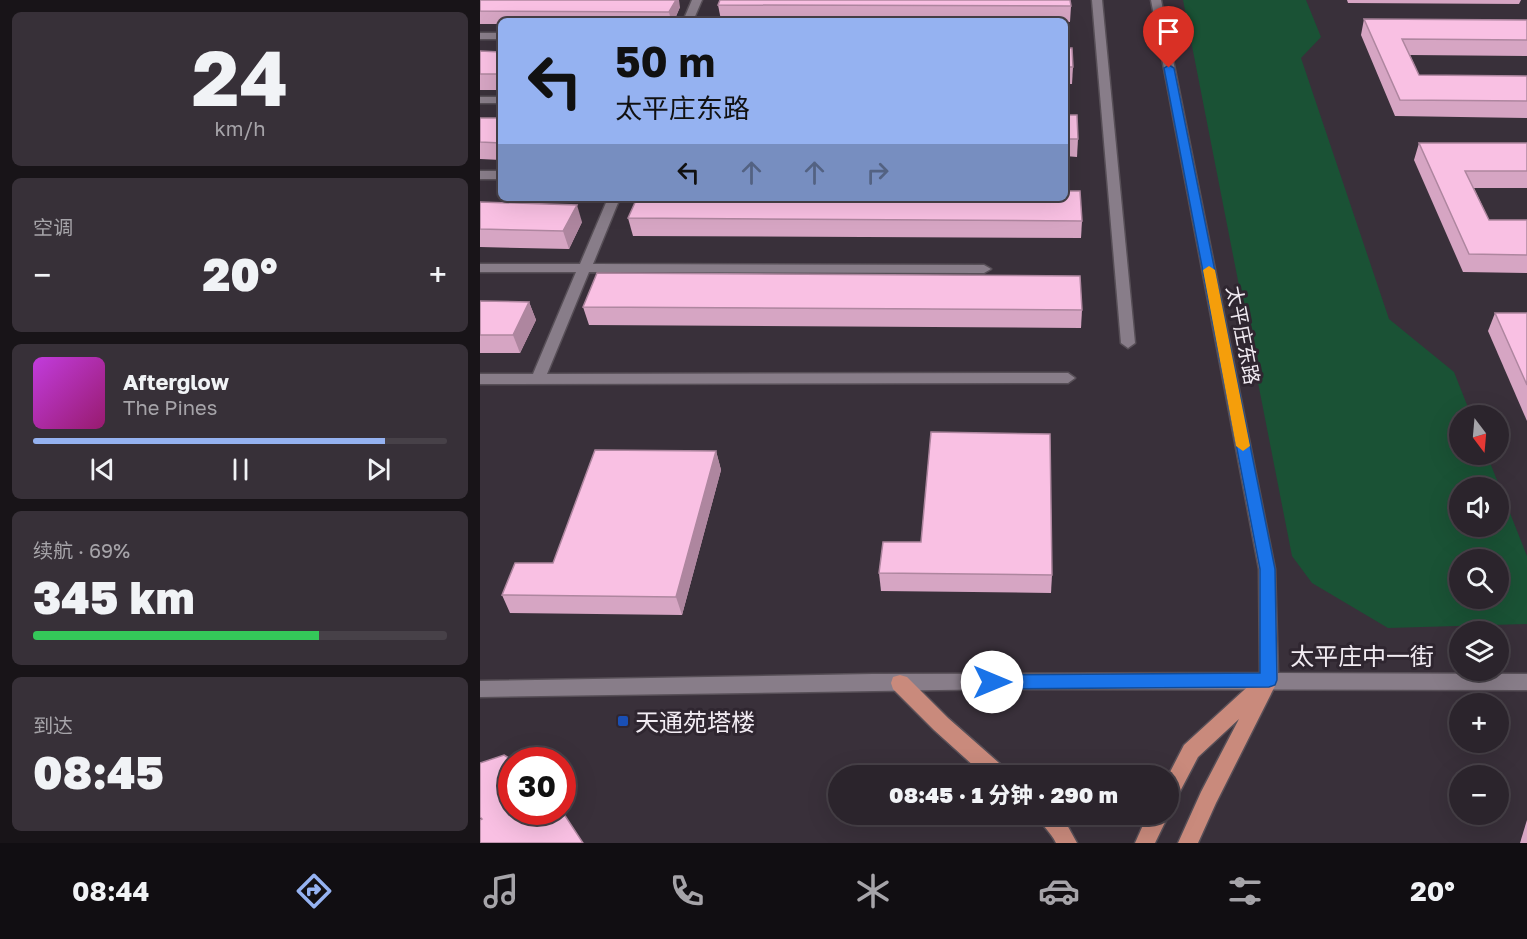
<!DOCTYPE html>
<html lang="zh">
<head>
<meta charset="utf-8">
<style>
  body { margin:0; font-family:"Golos Text","Noto Sans SC",sans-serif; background:#373038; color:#f1f3f6; height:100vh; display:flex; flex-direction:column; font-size:22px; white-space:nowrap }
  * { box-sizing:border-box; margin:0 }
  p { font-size:20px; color:#a6a4a9 }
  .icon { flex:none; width:33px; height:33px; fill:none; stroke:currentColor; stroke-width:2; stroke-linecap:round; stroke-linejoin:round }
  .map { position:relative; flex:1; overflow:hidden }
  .sheet { display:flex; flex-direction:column; gap:12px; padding:12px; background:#181418; width:480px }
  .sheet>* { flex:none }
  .hud { position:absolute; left:18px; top:18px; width:570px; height:183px; border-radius:9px; box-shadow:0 6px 24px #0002,0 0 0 2px #474148; background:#95b2f1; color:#111; overflow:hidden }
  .needle { width:39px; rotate:164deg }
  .controls { position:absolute; left:969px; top:405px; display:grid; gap:12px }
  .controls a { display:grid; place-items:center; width:60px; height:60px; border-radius:50%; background:#2b242c; box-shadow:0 6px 24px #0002,0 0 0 2px #474148; font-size:30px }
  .speed { position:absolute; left:18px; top:747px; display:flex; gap:12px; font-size:30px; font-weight:700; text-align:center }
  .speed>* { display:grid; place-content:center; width:78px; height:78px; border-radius:50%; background:#2b242c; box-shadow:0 6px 24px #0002,0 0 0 2px #474148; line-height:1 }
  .speed .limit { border:9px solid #d22; background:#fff; color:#111 }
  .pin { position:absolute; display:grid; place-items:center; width:51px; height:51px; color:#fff; margin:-62px -26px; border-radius:50% 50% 50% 0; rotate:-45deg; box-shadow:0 0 6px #0007 }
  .pin .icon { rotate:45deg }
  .me { position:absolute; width:66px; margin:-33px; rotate:90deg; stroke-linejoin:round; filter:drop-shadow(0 0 4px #0008) }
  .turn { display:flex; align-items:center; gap:21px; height:126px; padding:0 18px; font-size:27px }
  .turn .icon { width:78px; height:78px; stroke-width:2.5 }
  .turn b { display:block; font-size:42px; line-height:51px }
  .lanes { display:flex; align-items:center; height:57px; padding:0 18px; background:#0003; justify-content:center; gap:30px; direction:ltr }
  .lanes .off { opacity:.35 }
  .big { font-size:45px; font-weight:800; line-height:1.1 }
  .sheet .card { flex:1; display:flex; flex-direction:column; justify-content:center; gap:9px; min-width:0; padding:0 21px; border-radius:9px; background:#373038 }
  .sheet .dial { align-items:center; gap:0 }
  .dial b { font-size:78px; line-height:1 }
  .song { display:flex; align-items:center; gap:18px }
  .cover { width:72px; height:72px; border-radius:9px; background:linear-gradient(135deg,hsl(290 70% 55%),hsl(320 70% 35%)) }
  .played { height:6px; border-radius:3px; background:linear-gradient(90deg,#95b2f1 85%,#474148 85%) }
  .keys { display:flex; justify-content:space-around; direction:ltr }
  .heat { display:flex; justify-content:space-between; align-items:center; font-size:33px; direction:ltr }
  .charge { height:9px; border-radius:4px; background:linear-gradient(90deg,#34c759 69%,#474148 0) }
  .trip { position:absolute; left:348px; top:765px; width:351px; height:60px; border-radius:30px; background:#2b242c; box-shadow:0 6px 24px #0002,0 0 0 2px #474148; font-weight:800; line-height:60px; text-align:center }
  .tab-bar { display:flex; height:96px; justify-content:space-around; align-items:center; background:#110e12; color:#a6a4a9 }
  .tab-bar .icon { width:42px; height:42px }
  .tab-bar .selected { color:#95b2f1 }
  .tab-bar b { font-size:27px; color:#f1f3f6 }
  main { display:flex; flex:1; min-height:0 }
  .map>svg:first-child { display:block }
  .green { fill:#1a5235; fill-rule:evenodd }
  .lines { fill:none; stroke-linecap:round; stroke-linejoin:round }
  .minor-casing { stroke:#574f57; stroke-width:3 }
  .major-casing { stroke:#574f57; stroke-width:3 }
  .minor { fill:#887d89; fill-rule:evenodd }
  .major { fill:#c98a7c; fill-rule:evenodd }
  .wall { fill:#d6a5c3 }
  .shaded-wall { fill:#ae869f }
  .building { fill:#f9c0e3; stroke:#ae869f; stroke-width:1.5 }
  .route { fill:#1a73e8; stroke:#114b97; stroke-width:1.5 }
  .slow { fill:#f59e0b }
  .transit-dot { fill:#1a4fb4; stroke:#2f2630; stroke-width:2 }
  .labels { text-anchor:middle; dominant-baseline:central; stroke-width:6; stroke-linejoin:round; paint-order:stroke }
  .street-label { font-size:20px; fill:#f1ebf2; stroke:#2f2630 }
  .near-street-label { font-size:24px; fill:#f1ebf2; stroke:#2f2630 }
  .near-poi-label { font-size:24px; fill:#f1ebf2; stroke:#2f2630; text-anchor:start }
</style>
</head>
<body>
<main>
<section class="sheet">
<div class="card dial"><b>24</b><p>km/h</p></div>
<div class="card"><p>空调</p>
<div class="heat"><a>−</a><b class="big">20°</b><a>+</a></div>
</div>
<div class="card">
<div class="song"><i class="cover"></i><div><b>Afterglow</b><p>The Pines</p></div></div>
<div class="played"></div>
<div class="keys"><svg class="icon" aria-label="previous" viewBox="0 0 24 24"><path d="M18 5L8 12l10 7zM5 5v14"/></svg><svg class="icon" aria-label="pause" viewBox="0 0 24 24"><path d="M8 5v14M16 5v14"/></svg><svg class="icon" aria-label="next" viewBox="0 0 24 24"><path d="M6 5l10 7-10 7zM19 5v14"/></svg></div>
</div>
<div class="card"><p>续航 · 69%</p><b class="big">345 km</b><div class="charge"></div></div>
<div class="card"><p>到达</p><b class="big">08:45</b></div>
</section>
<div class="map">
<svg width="1047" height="843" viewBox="0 0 1047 843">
  <rect width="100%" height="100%" fill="#39303a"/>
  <path class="green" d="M 703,0 L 826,0 L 841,37 L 821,58 L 909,319 L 974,372 L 991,415 L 980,416 L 980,454 L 1007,455 L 1047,556 L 1047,624 L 908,628 L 832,583 L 812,556 ZM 980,488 L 1018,488 L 1018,526 L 980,526 ZM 980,560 L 1018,560 L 1018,598 L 980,598 Z"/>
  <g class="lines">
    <defs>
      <g id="minor">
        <polygon points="212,0 222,0 213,21 203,21"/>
        <polygon points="612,0 622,0 655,343 648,348 641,343"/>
        <polygon points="671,0 681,0 795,569 798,673 1047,674 1047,690 524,689 0,697 0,681 393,674 780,673 779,569"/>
        <rect x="0" y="33" width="21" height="6"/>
        <rect x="0" y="97" width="21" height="6"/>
        <rect x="0" y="171" width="21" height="8"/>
        <polygon points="128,198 140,198 113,264 504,265 511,269 504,273 109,272 67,374 588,373 595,378 588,383 0,384 0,374 53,374 96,272 0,272 0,264 100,264"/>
      </g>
      <g id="major">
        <polygon points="789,672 795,674 798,680 736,803 718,843 698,843 721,792 759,719 718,757 695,801 688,804 688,776 704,745 775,680"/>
        <polygon points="420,675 427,677 468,718 527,770 530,776 505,776 454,730 413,689 411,683 413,677"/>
        <polygon points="688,813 689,814 675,843 655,843 668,814"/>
        <path d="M 556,814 L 581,814 L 597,843 L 576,843 C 571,832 561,825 556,814 Z"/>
      </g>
    </defs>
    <use href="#minor" class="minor-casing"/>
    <use href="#major" class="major-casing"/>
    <use href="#minor" class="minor"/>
    <use href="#major" class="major"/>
  </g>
  <g class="wall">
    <polygon points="0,0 200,7 194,21 21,21 21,24 0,24"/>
    <polygon points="867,0 1041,0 1039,4 868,3"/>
    <polygon points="238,5 591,6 590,22 585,22 241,20"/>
    <polygon points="884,19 1047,20 1047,56 930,55 939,75 1047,76 1047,118 915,116 881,35"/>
    <polygon points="585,48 593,67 592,84 585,84"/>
    <polygon points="0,51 21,52 21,90 0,90"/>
    <polygon points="585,115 598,139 597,157 585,156"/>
    <polygon points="0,118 21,118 21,160 0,159"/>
    <polygon points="939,143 1047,143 1047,188 994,188 1009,220 1047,220 1047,273 983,272 934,160"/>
    <polygon points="0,202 102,222 89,249 0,247"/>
    <polygon points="148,218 602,221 601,238 153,236"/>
    <polygon points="0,301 49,302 56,320 40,353 0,353"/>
    <polygon points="103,307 602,310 601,328 109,325"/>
    <polygon points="1015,313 1047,313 1047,421 1008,331"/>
    <polygon points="236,451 241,470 202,615 30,613 22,595 73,563"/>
    <polygon points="441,542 572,575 571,593 401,591 399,573"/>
    <polygon points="1047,820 1047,843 1040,843"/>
  </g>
  <g class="shaded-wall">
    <polygon points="196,0 199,0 200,7 194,21 191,21 189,12"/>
    <polygon points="97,205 102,222 89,249 83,231"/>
    <polygon points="49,302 56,320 40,353 33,335"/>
    <polygon points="236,451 241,470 202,615 196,597"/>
  </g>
  <g class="building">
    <polygon points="0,0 196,0 189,12 0,11"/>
    <polygon points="240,0 590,0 591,6 238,5"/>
    <polygon points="884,19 1047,20 1047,40 922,39 939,75 1047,76 1047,101 920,100"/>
    <polygon points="585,48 592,48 593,67 585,67"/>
    <polygon points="0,51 21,52 21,74 0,74"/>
    <polygon points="585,115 597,115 598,139 585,139"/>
    <polygon points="0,118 21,118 21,143 0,142"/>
    <polygon points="939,143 1047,143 1047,171 985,171 1009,220 1047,220 1047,255 989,254"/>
    <polygon points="585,191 600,191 602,221 148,218 157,198 585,198"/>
    <polygon points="0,202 97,205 83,231 0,229"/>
    <polygon points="117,273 600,276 602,310 103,307"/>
    <polygon points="0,301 49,302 33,335 0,335"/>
    <polygon points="1015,313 1047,313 1047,385"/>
    <polygon points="451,432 570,434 572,575 399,573 403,542 441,542"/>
    <polygon points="115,450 236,451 196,597 22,595 35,563 73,563"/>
    <polygon points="24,755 32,760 32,812 82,811 103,843 0,843 0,820 2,819 0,817 0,763"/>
  </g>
  <polygon class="route" points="689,65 694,68 795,569 797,680 795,685 789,687 512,689 506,687 504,682 506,677 512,675 780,673 780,569 684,68"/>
  <polygon class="slow" points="729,266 735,270 770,446 763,451 756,446 723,270"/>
  <rect class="transit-dot" x="137" y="715" width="12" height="12" rx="3"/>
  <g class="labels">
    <g class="street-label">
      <text transform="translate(764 335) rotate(79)">太平庄东路</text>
    </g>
    <g class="near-street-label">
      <text x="882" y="655">太平庄中一街</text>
    </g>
    <g class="near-poi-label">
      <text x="155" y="721">天通苑塔楼</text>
    </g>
  </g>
</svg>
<div class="controls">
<a><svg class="needle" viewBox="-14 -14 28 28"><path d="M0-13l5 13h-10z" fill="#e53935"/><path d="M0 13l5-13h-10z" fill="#a6a4a9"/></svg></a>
<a><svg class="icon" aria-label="sound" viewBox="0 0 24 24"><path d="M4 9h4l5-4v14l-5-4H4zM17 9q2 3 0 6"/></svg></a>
<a><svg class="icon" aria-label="search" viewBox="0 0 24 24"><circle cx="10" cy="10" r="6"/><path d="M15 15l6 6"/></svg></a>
<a><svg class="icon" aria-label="layers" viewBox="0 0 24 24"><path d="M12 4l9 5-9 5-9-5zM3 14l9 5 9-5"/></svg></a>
<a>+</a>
<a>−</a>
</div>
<div class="speed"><div class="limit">30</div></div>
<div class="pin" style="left:689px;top:68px;background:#d93025"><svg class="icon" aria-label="arrive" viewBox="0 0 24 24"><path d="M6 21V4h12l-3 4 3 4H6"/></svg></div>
<svg class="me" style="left:512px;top:682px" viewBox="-20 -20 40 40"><circle r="19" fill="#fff"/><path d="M0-13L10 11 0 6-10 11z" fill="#1a73e8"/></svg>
<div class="trip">08:45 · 1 分钟 · 290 m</div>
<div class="hud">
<div class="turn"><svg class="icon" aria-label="left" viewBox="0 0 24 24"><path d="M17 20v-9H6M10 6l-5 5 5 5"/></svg><div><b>50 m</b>太平庄东路</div></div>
<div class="lanes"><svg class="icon" aria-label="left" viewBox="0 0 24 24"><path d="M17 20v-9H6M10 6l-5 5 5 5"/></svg><svg class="icon off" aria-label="ahead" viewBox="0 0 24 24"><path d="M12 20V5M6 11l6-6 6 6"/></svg><svg class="icon off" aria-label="ahead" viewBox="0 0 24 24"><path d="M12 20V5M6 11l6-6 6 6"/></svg><svg class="icon off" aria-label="right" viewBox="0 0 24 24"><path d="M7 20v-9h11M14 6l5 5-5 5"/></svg></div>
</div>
</div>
</main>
<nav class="tab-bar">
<b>08:44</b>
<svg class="icon selected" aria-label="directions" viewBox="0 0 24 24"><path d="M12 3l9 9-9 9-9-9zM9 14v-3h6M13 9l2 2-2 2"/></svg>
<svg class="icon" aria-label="music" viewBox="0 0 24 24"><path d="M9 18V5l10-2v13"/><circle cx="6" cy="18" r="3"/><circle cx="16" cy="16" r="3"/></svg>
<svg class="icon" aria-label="phone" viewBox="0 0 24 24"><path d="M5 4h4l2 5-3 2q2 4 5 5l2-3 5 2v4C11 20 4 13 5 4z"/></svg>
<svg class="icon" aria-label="climate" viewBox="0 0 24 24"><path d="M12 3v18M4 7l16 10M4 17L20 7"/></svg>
<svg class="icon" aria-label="car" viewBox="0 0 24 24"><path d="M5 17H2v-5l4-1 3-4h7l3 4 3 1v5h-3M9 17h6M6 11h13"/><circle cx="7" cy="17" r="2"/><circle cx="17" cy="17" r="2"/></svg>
<svg class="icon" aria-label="filters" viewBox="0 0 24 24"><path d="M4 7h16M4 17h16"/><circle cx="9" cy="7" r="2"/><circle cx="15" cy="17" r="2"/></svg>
<b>20°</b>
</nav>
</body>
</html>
